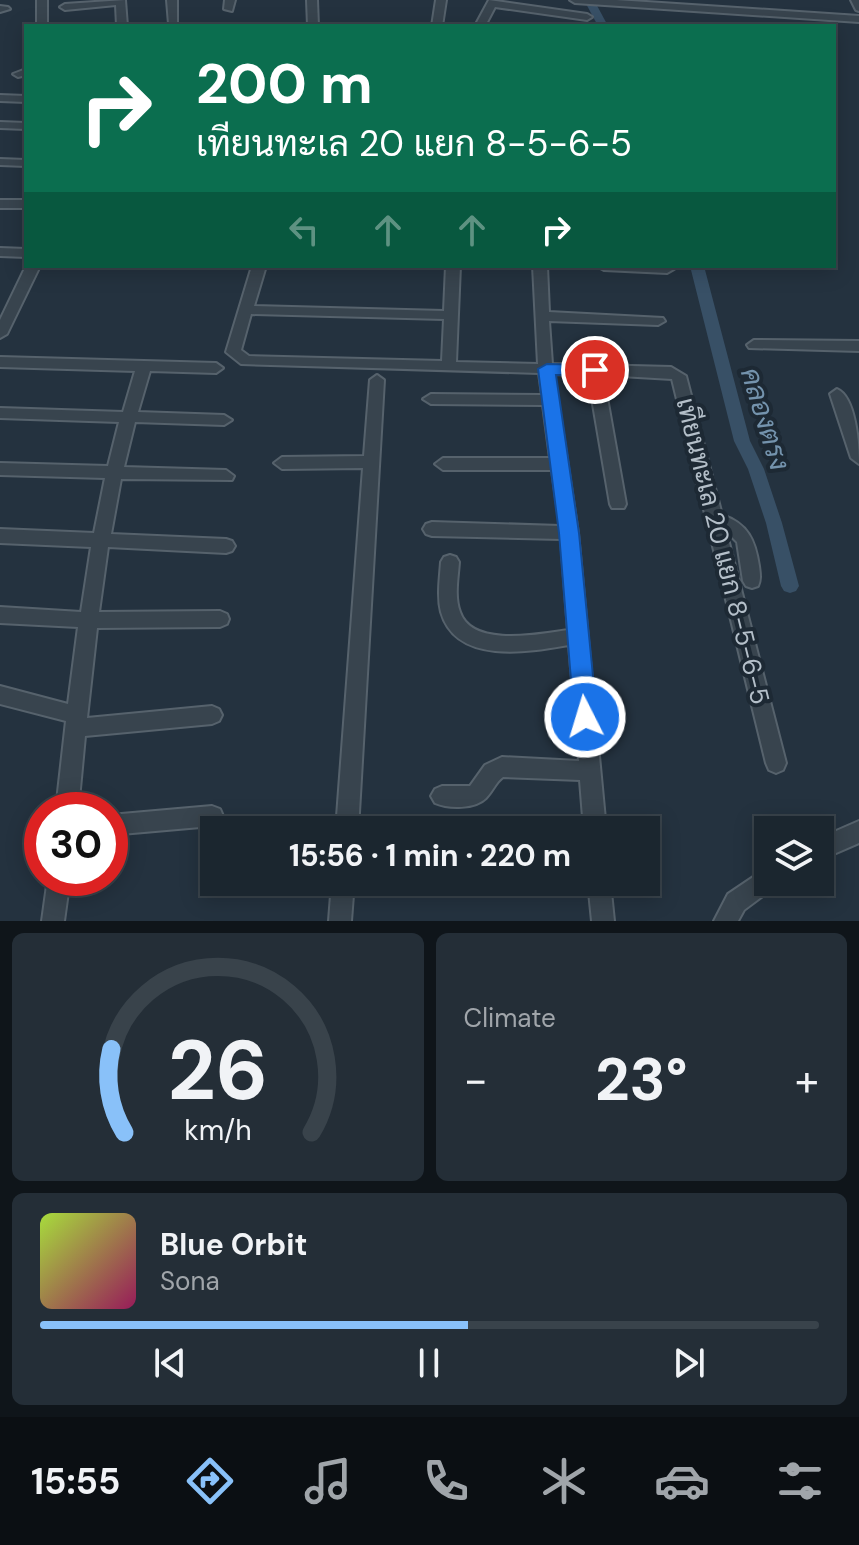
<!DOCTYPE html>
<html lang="en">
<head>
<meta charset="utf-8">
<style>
  body { margin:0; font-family:"DM Sans",Sarabun,sans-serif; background:#242e37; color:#f1f3f6; height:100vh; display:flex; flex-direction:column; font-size:30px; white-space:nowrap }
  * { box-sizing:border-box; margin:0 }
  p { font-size:26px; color:#a0a5aa }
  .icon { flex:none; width:44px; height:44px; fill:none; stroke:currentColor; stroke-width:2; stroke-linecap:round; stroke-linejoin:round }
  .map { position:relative; height:921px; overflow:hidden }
  .drawer { display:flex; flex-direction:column; gap:12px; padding:12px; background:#0f151a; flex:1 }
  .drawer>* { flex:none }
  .top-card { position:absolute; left:24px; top:24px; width:812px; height:244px; border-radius:0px; box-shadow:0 4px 20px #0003,0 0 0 2px #39434b; background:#0b6e4f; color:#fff; overflow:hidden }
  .buttons { position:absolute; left:754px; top:816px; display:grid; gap:16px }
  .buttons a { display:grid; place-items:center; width:80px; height:80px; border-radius:0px; background:#1b262f; box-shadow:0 4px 20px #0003,0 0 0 2px #39434b; font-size:40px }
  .speed { position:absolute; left:24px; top:792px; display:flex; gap:16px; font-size:40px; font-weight:700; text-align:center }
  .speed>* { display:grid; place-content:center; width:104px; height:104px; border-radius:50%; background:#1b262f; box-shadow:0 4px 20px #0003,0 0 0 2px #39434b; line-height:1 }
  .speed .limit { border:12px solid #d22; background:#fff; color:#111 }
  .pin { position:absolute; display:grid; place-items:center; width:68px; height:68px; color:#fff; margin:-34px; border:4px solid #fff; border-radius:50%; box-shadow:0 2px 8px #0007 }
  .me { position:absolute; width:88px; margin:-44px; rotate:355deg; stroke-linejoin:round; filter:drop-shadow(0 0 6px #0008) }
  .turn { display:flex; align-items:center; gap:28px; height:168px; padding:0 40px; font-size:36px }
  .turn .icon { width:104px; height:104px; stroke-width:2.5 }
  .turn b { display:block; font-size:56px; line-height:68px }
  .lanes { display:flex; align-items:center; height:76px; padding:0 40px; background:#0003; justify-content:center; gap:40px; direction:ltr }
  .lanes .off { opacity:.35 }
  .big { font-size:60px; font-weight:700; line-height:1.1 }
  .drawer .tile { flex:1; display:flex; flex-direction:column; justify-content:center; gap:12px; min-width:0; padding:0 28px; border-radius:12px; background:#242e37 }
  .drawer .dial { align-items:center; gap:0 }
  .dial svg { height:208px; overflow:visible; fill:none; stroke:#39434b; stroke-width:7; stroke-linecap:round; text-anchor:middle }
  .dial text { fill:#f1f3f6; stroke:none }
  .song { display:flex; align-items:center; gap:24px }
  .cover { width:96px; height:96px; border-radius:12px; background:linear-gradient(135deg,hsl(80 70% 55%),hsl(330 70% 35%)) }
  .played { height:8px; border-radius:4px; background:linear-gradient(90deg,#89c1f9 55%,#39434b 55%) }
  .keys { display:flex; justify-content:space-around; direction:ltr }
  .heat { display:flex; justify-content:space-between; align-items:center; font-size:44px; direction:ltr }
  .drawer .tiles { flex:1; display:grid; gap:12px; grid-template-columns:1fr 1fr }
  .tile:last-child { grid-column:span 2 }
  .trip { position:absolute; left:200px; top:816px; width:460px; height:80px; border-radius:0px; background:#1b262f; box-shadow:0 4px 20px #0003,0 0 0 2px #39434b; font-weight:700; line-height:80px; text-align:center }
  .dock { display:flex; height:128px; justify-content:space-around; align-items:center; background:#0b0f13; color:#a0a5aa }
  .dock .icon { width:56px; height:56px }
  .dock .selected { color:#89c1f9 }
  .dock b { font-size:36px; color:#f1f3f6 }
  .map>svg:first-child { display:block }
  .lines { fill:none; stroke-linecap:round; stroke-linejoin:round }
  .canal { fill:#385066; fill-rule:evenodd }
  .minor-casing { stroke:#56626c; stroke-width:4 }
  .minor { fill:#38444e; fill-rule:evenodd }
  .route { fill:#1a73e8; stroke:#114b97; stroke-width:2 }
  .labels { text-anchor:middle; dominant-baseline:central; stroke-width:8; stroke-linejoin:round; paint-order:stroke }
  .street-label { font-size:26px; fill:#b4bfc9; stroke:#1d2934 }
  .water-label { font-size:28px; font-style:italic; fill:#7493ad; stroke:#1d2934 }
</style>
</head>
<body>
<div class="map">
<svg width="859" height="921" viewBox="0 0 859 921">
  <rect width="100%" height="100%" fill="#24323f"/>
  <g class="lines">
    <g class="canal">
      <polygon points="584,0 594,0 608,26 598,26"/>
      <polygon points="690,266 704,266 750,441 764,469 782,523 799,586 796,591 790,593 784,591 781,586 766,523 748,469 734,441"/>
    </g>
    <defs>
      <g id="minor">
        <rect x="37" y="0" width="10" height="26"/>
        <polygon points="125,0 127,26 117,26 116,5 65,10 60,7 65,4"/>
        <polygon points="167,0 177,0 177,26 169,24"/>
        <polygon points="225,0 235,0 232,11 224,9"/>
        <polygon points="307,0 317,0 318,26 308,26"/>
        <polygon points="436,0 446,0 442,26 432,26"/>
        <polygon points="489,0 587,14 592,17 587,20 495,7 485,26 475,26"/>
        <polygon points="570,0 616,0 859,16 859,22 575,3"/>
        <polygon points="851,0 859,0 859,11 856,10"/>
        <polygon points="0,6 8,7 10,9 0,12"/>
        <polygon points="26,69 26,75 18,77 13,74"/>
        <polygon points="0,95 26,96 26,102 0,101"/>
        <polygon points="0,122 26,123 26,129 0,128"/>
        <polygon points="0,159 26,160 26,166 0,165"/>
        <rect x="0" y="200" width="26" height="8"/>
        <polygon points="0,248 26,249 26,257 0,256"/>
        <polygon points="26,266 40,266 7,334 0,338 0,320"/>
        <path d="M 252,266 L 266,266 L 254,306 L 444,311 L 446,266 L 460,266 L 456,362 L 538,364 L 533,266 L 547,266 L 549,312 L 663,318 L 665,321 L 658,325 L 549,321 L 552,364 L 671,367 L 686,376 L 722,515 C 748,524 755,540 759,566 C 760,574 761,579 758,586 L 752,588 L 746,586 L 743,581 L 737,542 L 726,531 L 786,763 L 783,770 L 776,773 L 769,770 L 766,763 L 672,379 L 603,375 L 626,504 L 624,508 L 612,508 L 610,504 L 588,375 L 554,374 L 578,533 L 606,830 L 584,830 L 580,780 L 503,777 C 495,783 493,791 486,798 C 475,809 449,809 435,803 L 431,796 L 435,789 L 442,786 L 470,786 L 485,765 L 502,757 L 579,761 L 569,645 C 529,652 456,665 441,612 C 437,596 440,578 441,562 L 444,557 L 450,555 L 456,557 L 459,562 C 458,578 454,596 460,612 C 472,648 540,634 568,630 L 561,539 L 432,536 L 426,534 L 423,529 L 426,524 L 432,522 L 560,526 L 552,470 L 443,470 L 435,464 L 443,458 L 550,458 L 543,405 L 431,404 L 423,399 L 431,394 L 542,395 L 539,373 L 241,364 L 226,352 ZM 251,314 L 444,319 L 442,361 L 249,356 L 241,350 Z"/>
        <polygon points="597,266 671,266 674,269 667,273 604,270"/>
        <polygon points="754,340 859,341 859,351 749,348 747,345"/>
        <polygon points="0,357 216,363 223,368 216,373 150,371 138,412 224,415 232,420 224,425 135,422 124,467 226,470 234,476 232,480 121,479 111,534 226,539 232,541 235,546 232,551 226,553 108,547 99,612 220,611 227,614 229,619 227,624 220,627 97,628 87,718 212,706 219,709 222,715 219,721 212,724 85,736 78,810 56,810 66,721 0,704 0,686 68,704 78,627 0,623 0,607 81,612 91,547 0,543 0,529 94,533 105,478 0,475 0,463 108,466 119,422 0,418 0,408 123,412 135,371 0,367"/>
        <polygon points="377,375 384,380 358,830 336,830 363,468 282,469 274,463 282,457 364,456 370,380"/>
        <path d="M 837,389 C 856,397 859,445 859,464 L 851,458 L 830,394 Z"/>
        <polygon points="212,806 220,809 223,816 220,823 212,826 110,835 110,815"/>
        <polygon points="859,821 859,843 820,860 820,838"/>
        <polygon points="768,867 768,882 778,882 776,886 744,910 738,921 714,921 728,894"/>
        <polygon points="48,878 70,878 64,921 42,921"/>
        <polygon points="332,882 354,882 351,921 329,921"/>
        <polygon points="588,882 610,882 614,921 592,921"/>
      </g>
    </defs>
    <use href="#minor" class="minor-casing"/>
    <use href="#minor" class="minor"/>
  </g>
  <polygon class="route" points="547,364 595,365 603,370 595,375 556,375 579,533 597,717 593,724 585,727 577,724 574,717 559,533 538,369"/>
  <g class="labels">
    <g class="street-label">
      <text transform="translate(723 551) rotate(76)">เทียนทะเล 20 แยก 8-5-6-5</text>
    </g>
    <g class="water-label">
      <text transform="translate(765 419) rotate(73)">คลองตรง</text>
    </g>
  </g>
</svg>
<div class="buttons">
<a><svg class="icon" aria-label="layers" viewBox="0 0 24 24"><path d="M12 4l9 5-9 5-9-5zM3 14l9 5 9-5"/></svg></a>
</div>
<div class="speed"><div class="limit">30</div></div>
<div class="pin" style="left:595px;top:370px;background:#d93025"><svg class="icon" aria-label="arrive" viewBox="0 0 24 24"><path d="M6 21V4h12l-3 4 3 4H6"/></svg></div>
<svg class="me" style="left:585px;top:717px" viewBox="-20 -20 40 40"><circle r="17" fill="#1a73e8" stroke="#fff" stroke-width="3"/><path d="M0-11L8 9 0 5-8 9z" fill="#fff"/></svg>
<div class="trip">15:56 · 1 min · 220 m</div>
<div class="top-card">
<div class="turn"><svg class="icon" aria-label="right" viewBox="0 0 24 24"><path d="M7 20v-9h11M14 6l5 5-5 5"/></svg><div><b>200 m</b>เทียนทะเล 20 แยก 8-5-6-5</div></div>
<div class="lanes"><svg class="icon off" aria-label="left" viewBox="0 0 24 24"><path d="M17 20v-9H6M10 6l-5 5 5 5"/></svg><svg class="icon off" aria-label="ahead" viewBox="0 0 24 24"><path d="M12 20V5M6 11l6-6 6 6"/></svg><svg class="icon off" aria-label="ahead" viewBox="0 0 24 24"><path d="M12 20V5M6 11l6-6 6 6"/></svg><svg class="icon" aria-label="right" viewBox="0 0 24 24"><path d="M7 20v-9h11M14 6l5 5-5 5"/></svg></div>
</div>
</div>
<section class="drawer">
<div class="tiles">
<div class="tile dial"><svg viewBox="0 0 100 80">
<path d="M14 69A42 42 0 1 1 86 69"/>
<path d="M14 69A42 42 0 0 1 9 37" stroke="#89c1f9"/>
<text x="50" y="56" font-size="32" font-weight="700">26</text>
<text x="50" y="72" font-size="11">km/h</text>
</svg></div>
<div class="tile"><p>Climate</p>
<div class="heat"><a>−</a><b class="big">23°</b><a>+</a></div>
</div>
<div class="tile">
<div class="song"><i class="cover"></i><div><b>Blue Orbit</b><p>Sona</p></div></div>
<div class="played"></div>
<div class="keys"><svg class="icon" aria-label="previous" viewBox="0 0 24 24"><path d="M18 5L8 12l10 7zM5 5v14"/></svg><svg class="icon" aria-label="pause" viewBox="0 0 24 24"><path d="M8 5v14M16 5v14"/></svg><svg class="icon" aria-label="next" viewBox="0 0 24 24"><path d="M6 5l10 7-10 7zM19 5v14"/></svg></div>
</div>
</div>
</section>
<nav class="dock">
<b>15:55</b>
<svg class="icon selected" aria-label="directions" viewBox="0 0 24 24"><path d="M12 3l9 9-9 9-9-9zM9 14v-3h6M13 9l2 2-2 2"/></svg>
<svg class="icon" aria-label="music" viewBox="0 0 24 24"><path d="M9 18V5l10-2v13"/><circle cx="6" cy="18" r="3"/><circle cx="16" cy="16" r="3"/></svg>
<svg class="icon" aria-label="phone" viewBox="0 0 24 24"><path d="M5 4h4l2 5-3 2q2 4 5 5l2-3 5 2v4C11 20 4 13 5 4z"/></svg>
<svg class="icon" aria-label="climate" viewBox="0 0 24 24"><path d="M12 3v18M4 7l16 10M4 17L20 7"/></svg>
<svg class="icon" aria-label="car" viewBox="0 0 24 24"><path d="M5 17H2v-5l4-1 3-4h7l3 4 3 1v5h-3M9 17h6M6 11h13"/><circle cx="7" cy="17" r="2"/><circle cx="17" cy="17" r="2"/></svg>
<svg class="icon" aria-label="filters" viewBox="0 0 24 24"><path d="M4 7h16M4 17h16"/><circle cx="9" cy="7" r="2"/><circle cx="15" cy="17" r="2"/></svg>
</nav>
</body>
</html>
